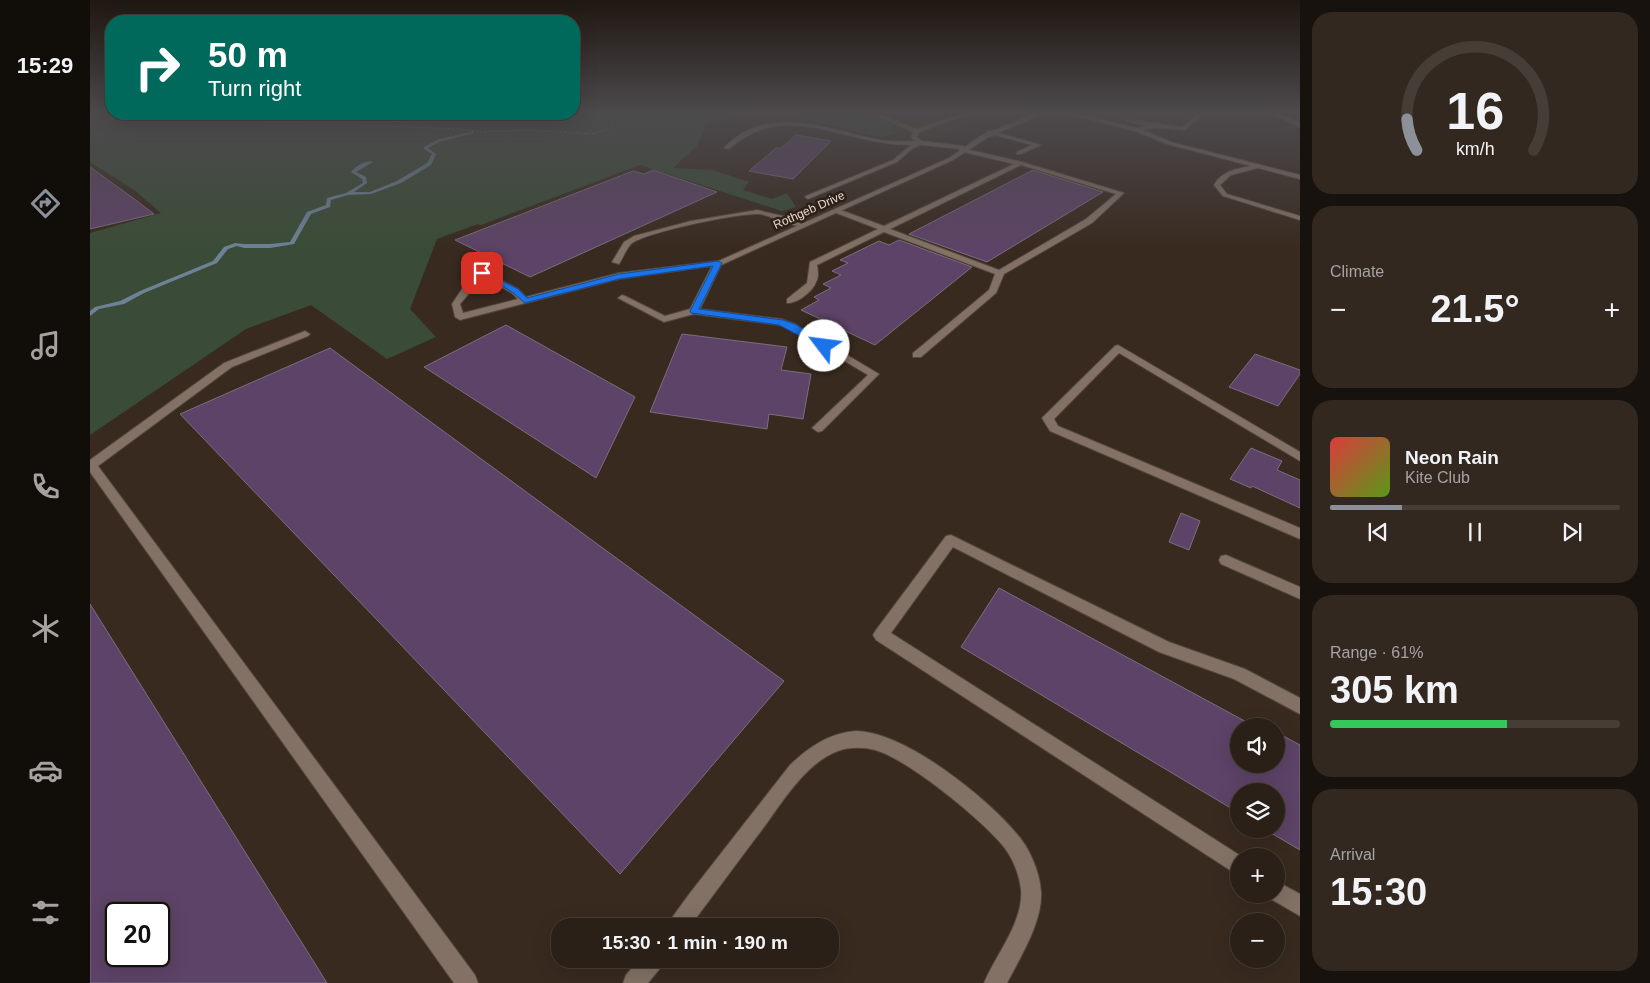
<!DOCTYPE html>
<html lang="en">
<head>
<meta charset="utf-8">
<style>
  body { margin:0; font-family:Helvetica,sans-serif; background:#322820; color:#f1f3f6; height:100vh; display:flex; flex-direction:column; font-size:19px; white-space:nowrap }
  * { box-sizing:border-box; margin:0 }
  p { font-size:16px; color:#a5a3a1 }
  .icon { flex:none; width:28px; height:28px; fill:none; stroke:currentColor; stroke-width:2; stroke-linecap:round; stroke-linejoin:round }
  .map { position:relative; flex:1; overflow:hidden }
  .drawer { display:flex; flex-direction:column; gap:12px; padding:12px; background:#17120d; width:350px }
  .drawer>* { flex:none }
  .top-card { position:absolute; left:15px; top:15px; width:475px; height:105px; border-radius:20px; box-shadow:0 5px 20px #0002,0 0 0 1px #463e36; background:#00695c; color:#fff; overflow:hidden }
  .fabs { position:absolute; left:1140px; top:718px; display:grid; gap:10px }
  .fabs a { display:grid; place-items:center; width:55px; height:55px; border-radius:50%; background:#2a2017; box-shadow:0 5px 20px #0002,0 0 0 1px #463e36; font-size:25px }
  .speed { position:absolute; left:15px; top:902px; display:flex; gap:10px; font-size:25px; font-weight:700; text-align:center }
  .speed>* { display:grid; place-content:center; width:65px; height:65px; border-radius:50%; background:#2a2017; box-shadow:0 5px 20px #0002,0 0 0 1px #463e36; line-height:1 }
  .speed .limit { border:2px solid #111; border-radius:8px; background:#fff; color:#111 }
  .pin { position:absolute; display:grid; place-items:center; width:42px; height:42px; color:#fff; margin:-21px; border-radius:10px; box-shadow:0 2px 8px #0006 }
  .me { position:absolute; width:55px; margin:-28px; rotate:300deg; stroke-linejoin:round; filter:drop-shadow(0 0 4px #0008) }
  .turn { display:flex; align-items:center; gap:18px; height:105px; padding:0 20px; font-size:22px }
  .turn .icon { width:65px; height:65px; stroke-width:2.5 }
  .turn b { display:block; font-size:35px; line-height:42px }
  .big { font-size:38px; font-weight:800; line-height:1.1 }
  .drawer .widget { flex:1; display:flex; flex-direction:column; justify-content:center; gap:8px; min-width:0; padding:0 18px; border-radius:20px; background:#322820 }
  .drawer .dial { align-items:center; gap:0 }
  .dial svg { height:130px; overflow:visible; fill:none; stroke:#463e36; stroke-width:7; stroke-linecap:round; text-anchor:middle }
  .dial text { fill:#f1f3f6; stroke:none }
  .song { display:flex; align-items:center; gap:15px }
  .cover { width:60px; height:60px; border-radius:8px; background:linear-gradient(135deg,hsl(0 70% 55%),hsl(90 70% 35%)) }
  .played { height:5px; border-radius:2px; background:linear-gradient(90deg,#8c9099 25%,#463e36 25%) }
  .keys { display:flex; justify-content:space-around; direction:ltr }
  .heat { display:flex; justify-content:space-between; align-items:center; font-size:28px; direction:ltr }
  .charge { height:8px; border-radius:4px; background:linear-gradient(90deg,#34c759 61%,#463e36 0) }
  .trip { position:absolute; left:461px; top:918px; width:288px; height:50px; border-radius:20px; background:#2a2017; box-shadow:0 5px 20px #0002,0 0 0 1px #463e36; font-weight:800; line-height:50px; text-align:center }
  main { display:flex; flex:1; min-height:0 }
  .menu { display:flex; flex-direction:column; width:90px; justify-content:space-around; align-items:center; background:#110d09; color:#a5a3a1 }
  .menu .icon { width:35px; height:35px }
  .menu .selected { color:#8c9099 }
  .menu b { font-size:22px; color:#f1f3f6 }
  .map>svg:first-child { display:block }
  .built { fill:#443021 }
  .green { fill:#3a4c37 }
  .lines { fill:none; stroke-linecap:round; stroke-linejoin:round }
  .stream { fill:#6d8296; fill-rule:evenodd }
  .building { fill:#5d4367; stroke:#7a6e7f; fill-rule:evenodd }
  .lane-casing { stroke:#52463d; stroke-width:2 }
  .street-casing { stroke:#52463d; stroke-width:2 }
  .path { stroke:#958981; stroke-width:1; stroke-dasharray:2 2; stroke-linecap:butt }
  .lane { fill:#827164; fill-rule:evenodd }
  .street { fill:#827164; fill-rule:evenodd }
  .route { fill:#1a73e8; stroke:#114b97 }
  .labels { text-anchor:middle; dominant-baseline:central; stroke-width:5; stroke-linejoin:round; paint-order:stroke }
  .far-street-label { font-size:12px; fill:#e3d9d2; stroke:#2e2016 }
</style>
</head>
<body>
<main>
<nav class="menu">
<b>15:29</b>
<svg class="icon selected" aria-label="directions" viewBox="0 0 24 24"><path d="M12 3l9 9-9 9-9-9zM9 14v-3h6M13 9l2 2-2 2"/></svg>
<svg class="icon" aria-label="music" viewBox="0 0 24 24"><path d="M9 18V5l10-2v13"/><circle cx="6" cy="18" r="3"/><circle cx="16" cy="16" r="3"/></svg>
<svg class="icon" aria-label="phone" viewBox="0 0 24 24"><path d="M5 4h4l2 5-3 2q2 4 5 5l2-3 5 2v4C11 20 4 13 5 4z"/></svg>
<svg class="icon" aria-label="climate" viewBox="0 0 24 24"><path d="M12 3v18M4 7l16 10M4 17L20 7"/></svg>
<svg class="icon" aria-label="car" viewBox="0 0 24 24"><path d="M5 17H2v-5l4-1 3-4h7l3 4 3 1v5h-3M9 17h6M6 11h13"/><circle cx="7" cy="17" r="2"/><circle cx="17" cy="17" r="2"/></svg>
<svg class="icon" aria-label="filters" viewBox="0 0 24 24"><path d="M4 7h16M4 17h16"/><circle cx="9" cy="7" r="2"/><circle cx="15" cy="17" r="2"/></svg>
</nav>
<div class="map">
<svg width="1210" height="983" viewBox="0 0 1210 983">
  <rect width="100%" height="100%" fill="#382a1f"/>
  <polygon class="built" points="732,112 919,112 826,143"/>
  <polygon class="green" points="0,112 21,112 21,114 484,114 484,112 764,112 802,123 806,133 792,138 694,114 646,115 616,125 607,146 583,168 623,170 659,182 653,190 682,199 697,193 706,207 692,211 550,165 391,225 388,224 347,239 320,309 346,337 297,359 221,305 156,329 0,435 0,233 71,213 43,189 0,162"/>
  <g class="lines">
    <path class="stream" d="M 383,131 L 384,133 L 349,142 L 338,148 L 346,154 L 341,165 L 311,183 L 281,194 L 258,195 L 241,200 L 240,207 L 221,214 L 204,244 L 180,248 L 154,248 L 147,246 L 138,249 L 127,263 L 54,293 L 34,304 L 9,309 L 0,316 L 0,311 L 5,307 L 30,301 L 50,291 L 123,261 L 134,247 L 145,243 L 154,244 L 180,244 L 200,242 L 217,212 L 236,205 L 237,198 L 256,193 L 273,183 L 272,179 L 261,172 C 266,166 276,160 283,162 L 266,172 L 276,177 L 277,183 L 264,192 L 280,192 L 307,181 L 337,163 L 342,154 L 334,149 L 334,147 L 347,140 Z"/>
  </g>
  <g class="building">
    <polygon points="706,135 741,141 703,179 659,171 686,148 691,148"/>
    <polygon points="0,167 43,198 64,214 0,229"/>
    <polygon points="563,170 627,192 440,277 365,240 543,171 554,174"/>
    <polygon points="943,170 1013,192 897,262 819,234"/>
    <polygon points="809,240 882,267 785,345 711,310 729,300 724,297 741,288 733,284 751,275 742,271 758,263 750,260 789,241 799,245"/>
    <polygon points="416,325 545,397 506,478 334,367"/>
    <polygon points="592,334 697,347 691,370 721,374 713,419 679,414 677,429 560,412"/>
    <polygon points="240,348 694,681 530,874 90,414"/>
    <polygon points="1165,354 1210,370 1210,374 1188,406 1139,387"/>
    <polygon points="1161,448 1192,461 1187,470 1210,480 1210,508 1162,486 1161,488 1140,479"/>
    <polygon points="1091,513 1110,521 1099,550 1079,542"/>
    <polygon points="909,588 1164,726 1149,726 1149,764 1186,764 1186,732 1210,745 1210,850 1174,829 1186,829 1186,791 1149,791 1149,813 871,647"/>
    <path d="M 0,604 L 237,983 L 0,983 ZM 26,914 L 69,914 L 69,956 L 26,956 Z"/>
  </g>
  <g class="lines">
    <defs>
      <g id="lane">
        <path d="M 777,112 L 785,112 L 827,129 L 877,112 L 886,112 L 829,132 L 827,137 L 832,141 L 874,146 L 876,149 L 932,162 L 1034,193 L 1002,223 L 914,274 L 906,293 L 831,357 L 823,357 L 823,353 L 899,290 L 905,274 L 794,232 L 727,265 C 728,271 729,277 726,282 C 723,291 707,304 697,303 L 697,299 L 717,283 L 720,262 L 788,229 L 741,211 L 748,209 L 794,226 L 924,164 L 869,151 L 869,149 L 831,145 L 823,148 L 807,162 L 718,199 L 715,197 L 716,196 L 803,160 L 821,145 C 756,146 696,98 639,149 L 634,148 C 678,101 738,130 790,140 C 802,142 813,141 825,141 L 821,137 L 823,132 ZM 931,165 L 1026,194 L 996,219 L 909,270 L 800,229 Z"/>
        <path d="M 970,112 L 980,112 L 1047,128 L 1057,126 L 1036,121 L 1036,119 L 1092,127 L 1110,112 L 1116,112 L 1095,130 L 1065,128 L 1053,130 L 1081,142 L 1210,175 L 1210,179 L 1168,168 L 1141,175 L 1130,185 L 1137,194 L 1210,216 L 1210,220 L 1133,196 L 1124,185 C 1132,171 1145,169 1161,166 L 1077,144 L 1045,131 Z"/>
        <polygon points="1178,112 1186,112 1210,123 1210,127"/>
        <polygon points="897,131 901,131 951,145 931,154 927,154 927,152 942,145 897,133"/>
        <path d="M 667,210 L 693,216 L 716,226 C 709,230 680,215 669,214 C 649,213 555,232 541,244 C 536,249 533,258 529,264 L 522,262 L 534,242 L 544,236 L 601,221 Z"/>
        <path d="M 628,261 L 632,263 L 610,309 L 691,319 L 705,324 L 789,374 L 732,431 L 728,432 L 722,428 L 778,375 L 699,328 L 689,325 L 604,314 L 574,322 L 528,298 L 532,295 L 535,296 L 575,316 L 600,309 L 622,266 L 529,279 L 370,320 L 365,317 L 362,304 L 372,289 L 392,270 L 428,289 L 436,297 L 529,273 ZM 393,277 L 422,293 L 428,299 L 373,313 L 370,304 Z"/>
        <polygon points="215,331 220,334 218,336 142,367 8,466 385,975 388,983 364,983 0,472 0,460 134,363"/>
        <polygon points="1028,345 1210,452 1210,461 1029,353 964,419 968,426 1210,528 1210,539 960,431 952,418 954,416 1025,346"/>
        <polygon points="861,535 1079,642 1155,669 1210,698 1210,714 1144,679 1069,652 863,547 801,633 1151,856 1149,856 1149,876 786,640 783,635 786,630 856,536"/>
        <polygon points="1136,555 1210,587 1210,599 1131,564 1129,560 1131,556"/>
        <path d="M 766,731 C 815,732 895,796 926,833 C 939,847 950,872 951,892 C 953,921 930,958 917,983 L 894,983 C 906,954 934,922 931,889 C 929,874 923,859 914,847 C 892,820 818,759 785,750 C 774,747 759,747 748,751 C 714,763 689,808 668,835 C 645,865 623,896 600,926 L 578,926 L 581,919 L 600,893 L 700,765 C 719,747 739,733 766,731 Z"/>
        <polygon points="1186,881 1210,894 1210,916 1179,898 1177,894 1186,894"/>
        <polygon points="550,959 574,959 571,967 558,983 533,983 536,975"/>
      </g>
      <polygon id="street" points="949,112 957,112 897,138 863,160 631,265 624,263 859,158 892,135"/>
    </defs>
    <use href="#lane" class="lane-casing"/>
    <use href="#street" class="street-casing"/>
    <polyline class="path" points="99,114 146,120 364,129 395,132 437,130 502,134 524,127 517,112 514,112"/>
    <use href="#lane" class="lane"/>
    <use href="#street" class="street"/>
  </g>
  <linearGradient id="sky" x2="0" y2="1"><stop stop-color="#1f1711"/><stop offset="0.45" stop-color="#4d4a4d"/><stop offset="1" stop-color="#4d4a4d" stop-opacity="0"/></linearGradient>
  <rect width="1210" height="250" fill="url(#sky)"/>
  <polygon class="route" points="628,261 632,263 609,309 693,320 705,324 738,344 738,347 731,347 689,325 601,313 600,311 623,266 529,279 435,303 422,292 389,273 395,272 428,289 437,298 529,274"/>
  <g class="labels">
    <g class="far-street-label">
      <text transform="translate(719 210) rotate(-24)">Rothgeb Drive</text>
    </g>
  </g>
</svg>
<div class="fabs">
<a><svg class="icon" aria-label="sound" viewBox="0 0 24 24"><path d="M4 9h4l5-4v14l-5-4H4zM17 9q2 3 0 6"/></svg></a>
<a><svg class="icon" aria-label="layers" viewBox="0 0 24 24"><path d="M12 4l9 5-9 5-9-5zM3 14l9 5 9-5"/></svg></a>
<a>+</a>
<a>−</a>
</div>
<div class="speed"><div class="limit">20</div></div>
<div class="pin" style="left:392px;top:273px;background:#d93025"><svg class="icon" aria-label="arrive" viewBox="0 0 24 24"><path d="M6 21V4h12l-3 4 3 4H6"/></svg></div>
<svg class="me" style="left:734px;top:346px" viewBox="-20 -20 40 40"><circle r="19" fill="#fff"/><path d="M0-13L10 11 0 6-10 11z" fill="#1a73e8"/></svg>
<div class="trip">15:30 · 1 min · 190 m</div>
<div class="top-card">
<div class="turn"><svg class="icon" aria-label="right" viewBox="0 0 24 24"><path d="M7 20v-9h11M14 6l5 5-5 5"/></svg><div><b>50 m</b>Turn right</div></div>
</div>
</div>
<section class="drawer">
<div class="widget dial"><svg viewBox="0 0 100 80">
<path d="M14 69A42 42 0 1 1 86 69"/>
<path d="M14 69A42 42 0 0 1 8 50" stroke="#8c9099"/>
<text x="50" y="56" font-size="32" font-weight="700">16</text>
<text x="50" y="72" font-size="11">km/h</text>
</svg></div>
<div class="widget"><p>Climate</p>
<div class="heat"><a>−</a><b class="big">21.5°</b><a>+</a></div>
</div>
<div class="widget">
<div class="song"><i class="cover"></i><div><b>Neon Rain</b><p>Kite Club</p></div></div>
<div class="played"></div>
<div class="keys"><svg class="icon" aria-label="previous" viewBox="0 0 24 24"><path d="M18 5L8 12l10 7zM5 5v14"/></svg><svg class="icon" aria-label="pause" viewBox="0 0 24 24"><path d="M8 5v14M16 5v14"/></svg><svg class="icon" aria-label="next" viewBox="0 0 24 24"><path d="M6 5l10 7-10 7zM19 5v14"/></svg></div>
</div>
<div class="widget"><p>Range · 61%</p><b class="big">305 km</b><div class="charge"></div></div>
<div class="widget"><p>Arrival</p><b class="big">15:30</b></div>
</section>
</main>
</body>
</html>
